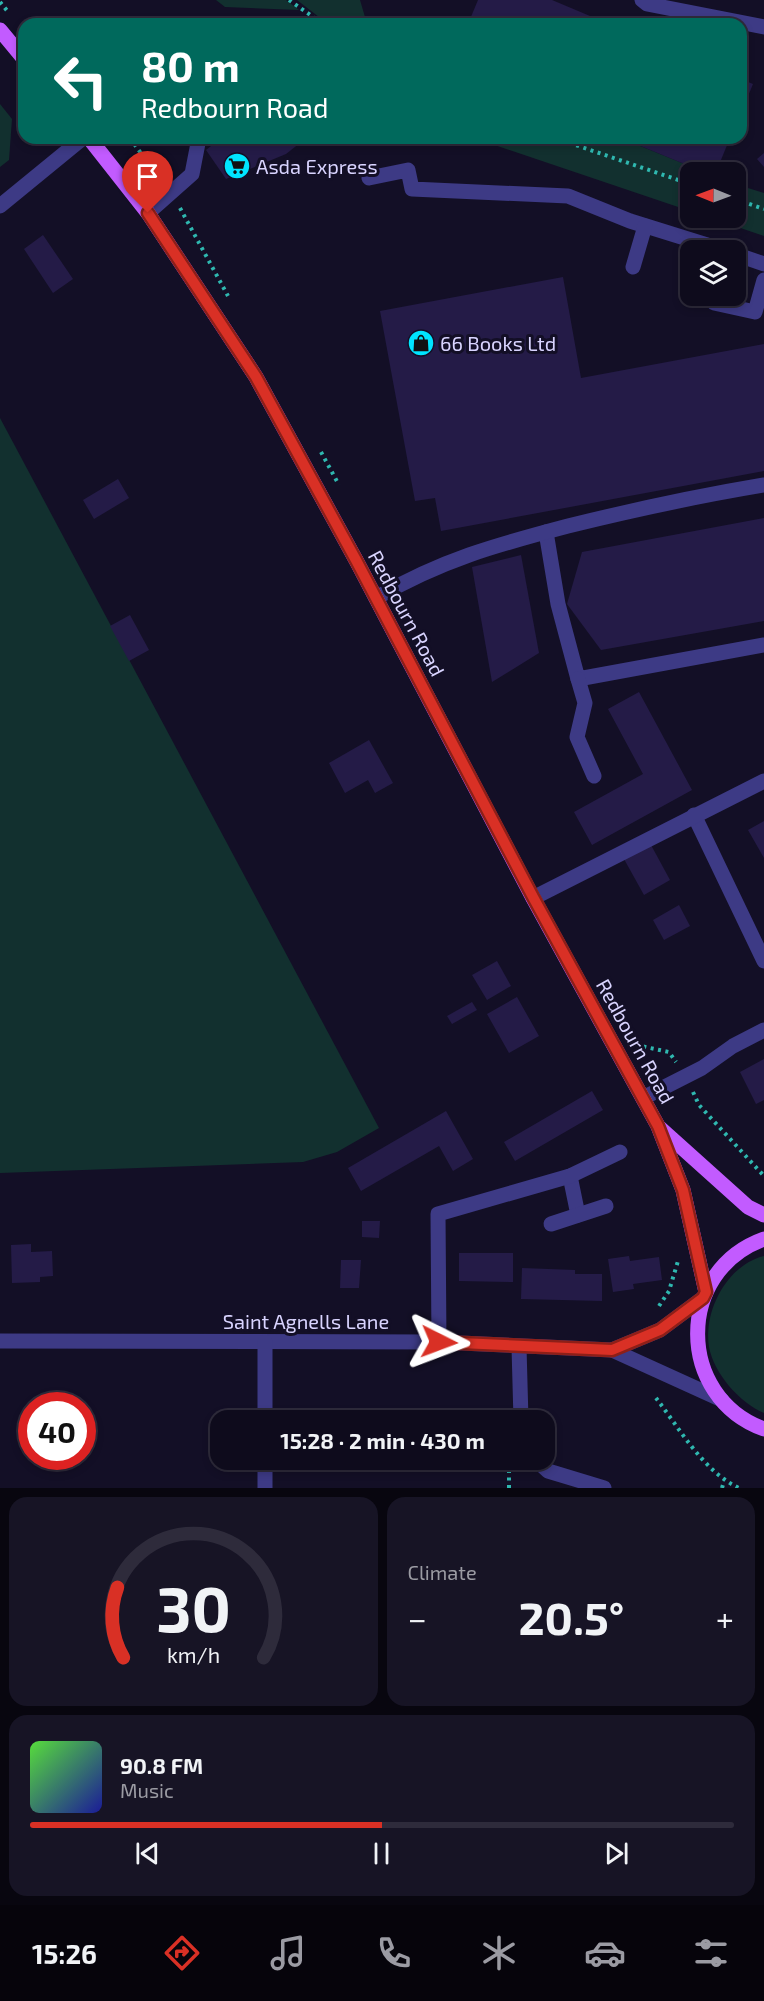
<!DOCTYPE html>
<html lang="en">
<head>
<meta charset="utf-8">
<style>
  body { margin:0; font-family:"Exo 2",sans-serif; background:#171425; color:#f1f3f6; height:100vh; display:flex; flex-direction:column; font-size:22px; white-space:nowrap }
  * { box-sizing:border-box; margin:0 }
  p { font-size:20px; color:#9b9ba3 }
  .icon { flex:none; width:33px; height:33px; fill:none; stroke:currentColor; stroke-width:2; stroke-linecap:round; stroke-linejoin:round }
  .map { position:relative; height:1488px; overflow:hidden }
  .drawer { display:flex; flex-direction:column; gap:9px; padding:9px; background:#08060f; flex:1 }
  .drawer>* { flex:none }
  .hud { position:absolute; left:18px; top:18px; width:729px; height:126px; border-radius:18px; box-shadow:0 3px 9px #0003,0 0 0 2px #2e2b3b; background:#00695c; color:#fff; overflow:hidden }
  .needle { width:39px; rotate:271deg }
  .buttons { position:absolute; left:680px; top:162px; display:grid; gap:12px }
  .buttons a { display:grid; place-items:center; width:66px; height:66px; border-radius:12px; background:#0e0b1c; box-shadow:0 3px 9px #0003,0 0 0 2px #2e2b3b; font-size:30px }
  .speed { position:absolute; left:18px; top:1392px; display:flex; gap:12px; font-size:30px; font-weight:700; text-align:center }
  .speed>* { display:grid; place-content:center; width:78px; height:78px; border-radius:50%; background:#0e0b1c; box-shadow:0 3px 9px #0003,0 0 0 2px #2e2b3b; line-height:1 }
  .speed .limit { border:9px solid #d22; background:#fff; color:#111 }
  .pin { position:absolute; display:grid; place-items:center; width:51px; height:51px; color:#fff; margin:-62px -26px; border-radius:50% 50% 50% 0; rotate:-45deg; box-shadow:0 0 6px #0007 }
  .pin .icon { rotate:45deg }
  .me { position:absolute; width:66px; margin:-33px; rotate:93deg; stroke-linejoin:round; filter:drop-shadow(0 0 4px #0008) }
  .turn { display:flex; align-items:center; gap:21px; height:126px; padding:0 24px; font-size:27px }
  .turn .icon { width:78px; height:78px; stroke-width:2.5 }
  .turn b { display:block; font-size:42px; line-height:51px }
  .big { font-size:45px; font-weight:700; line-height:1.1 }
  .drawer .widget { flex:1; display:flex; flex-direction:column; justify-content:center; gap:9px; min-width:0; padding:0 21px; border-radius:18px; background:#171425 }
  .drawer .dial { align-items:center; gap:0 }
  .dial svg { height:156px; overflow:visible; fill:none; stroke:#2e2b3b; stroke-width:7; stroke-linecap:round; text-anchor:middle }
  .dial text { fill:#f1f3f6; stroke:none }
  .song { display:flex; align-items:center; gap:18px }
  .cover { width:72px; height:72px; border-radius:9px; background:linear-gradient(135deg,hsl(110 70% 55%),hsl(240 70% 35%)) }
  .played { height:6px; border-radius:3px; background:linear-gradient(90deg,#d93025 50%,#2e2b3b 50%) }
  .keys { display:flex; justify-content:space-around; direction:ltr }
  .heat { display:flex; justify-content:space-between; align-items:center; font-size:33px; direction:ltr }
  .drawer .tiles { flex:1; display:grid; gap:9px; grid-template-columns:1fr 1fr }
  .widget:last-child { grid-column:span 2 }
  .trip { position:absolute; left:210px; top:1410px; width:345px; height:60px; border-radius:18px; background:#0e0b1c; box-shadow:0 3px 9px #0003,0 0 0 2px #2e2b3b; font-weight:700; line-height:60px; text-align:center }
  .dock { display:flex; height:96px; justify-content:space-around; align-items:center; background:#06040b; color:#9b9ba3 }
  .dock .icon { width:42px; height:42px }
  .dock .on { color:#d93025 }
  .dock b { font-size:27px; color:#f1f3f6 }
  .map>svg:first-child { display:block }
  .green { fill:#12302f }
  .building { fill:#241b47 }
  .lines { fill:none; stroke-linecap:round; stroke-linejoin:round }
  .path { stroke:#2fb8b0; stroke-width:4; stroke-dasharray:3 4.5; stroke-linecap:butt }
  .minor { stroke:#3d3a85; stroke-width:15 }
  .major { stroke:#c25bff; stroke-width:15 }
  .route-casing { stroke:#8d1f18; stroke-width:15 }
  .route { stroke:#d93025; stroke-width:10 }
  .labels { text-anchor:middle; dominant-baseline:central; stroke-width:6; stroke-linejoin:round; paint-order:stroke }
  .poi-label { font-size:20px; fill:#d9d4ff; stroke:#130f26; text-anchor:start }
  .street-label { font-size:20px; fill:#d9d4ff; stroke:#130f26 }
</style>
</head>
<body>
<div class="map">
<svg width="764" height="1488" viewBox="0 0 764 1488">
  <rect width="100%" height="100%" fill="#130f26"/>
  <g class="green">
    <polygon points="216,0 286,0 299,10 225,7"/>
    <polygon points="297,0 360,0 367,24 328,24"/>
    <polygon points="0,104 12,119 9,160 0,167"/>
    <polygon points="474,138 621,138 704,172 690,172 690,211"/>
    <polygon points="735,184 764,193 764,236 711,218 735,218"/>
    <polygon points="0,418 379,1128 337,1152 303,1162 0,1173"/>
    <path d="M 764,1256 L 764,1413 C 740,1403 714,1374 709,1347 C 703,1311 727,1265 764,1256 Z"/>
  </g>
  <g class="building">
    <polygon points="478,0 552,0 609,24 468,24"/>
    <polygon points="741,79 753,84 741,113"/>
    <polygon points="221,138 304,138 305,139 286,154 226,179 206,150"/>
    <polygon points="621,138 730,138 716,172 704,172"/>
    <polygon points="764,153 764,167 757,159"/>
    <polygon points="43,235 73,279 53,293 24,249"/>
    <polygon points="563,277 581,378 764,344 764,471 441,531 435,498 415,501 380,311"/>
    <polygon points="118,479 129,498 94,519 83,500"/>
    <polygon points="764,518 764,621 601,650 567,604 582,552"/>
    <polygon points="521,555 539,653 492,682 472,567"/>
    <polygon points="130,615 149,650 129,661 110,626"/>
    <polygon points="639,692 692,790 592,845 574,812 643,774 608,709"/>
    <polygon points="369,740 393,783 375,793 368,780 345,793 329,763"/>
    <polygon points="764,821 764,858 748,830"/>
    <polygon points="651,845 670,880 644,895 624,859"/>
    <polygon points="679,905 690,926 664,940 653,920"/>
    <polygon points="497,961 511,986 487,1000 472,975"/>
    <polygon points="517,997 539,1036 509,1053 487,1014"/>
    <polygon points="472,1002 477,1010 452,1024 447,1016"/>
    <polygon points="764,1059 764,1100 756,1104 740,1072"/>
    <polygon points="592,1091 603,1110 515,1161 504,1142"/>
    <polygon points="446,1111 473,1159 453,1171 439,1146 361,1191 348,1168"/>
    <polygon points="362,1221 380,1221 379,1238 362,1237"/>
    <polygon points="31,1244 31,1252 52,1251 53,1276 40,1277 40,1282 12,1283 11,1245"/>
    <polygon points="459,1253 513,1253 513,1282 459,1281"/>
    <polygon points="629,1256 630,1261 659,1257 662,1280 633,1284 634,1289 613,1292 608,1259"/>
    <polygon points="341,1260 361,1260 359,1288 340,1288"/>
    <polygon points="522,1268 575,1270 575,1274 602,1274 602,1301 521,1299"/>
  </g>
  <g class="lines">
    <g class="path">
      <polyline points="289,0 323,24"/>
      <polyline points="0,2 9,13"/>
      <polyline points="130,138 160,180"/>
      <polyline points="555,138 690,184"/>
      <polyline points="735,199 764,209"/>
      <polyline points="180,208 228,296"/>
      <polyline points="321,452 339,485"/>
      <polyline points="636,1045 669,1052 676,1062"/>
      <polyline points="693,1092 699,1105 764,1176"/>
      <polyline points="659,1306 669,1291 678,1261"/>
      <path d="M 656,1398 C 680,1429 703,1471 739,1488"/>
      <polyline points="509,1488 509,1460"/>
      <polyline points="722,1488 724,1481"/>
    </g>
    <g class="minor">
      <polyline points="642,0 647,4 764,27"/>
      <polyline points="369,178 408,170 412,189 568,196 630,221 723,250"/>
      <polyline points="0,206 83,138"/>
      <polyline points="148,213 192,174 199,138"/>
      <polyline points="735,254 764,264"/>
      <polyline points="633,267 645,226"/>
      <polyline points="714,303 755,312 764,280"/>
      <polyline points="546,532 558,604 578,679 764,645"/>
      <path d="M 376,598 C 441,560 496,545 568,526 C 633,510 698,496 764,485"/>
      <polyline points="578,679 585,703 577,737 594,776"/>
      <polyline points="694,815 764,961"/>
      <polyline points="533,898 764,781"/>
      <polyline points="643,1098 702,1068 733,1046 764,1030"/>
      <polyline points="570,1176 578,1215"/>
      <polyline points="551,1224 606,1206"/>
      <polyline points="0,1341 439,1342 612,1350 722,1400"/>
      <polyline points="265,1342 265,1420"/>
      <polyline points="439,1342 438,1214 570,1176 620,1152"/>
      <polyline points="519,1347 521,1420"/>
      <polyline points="612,1350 660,1330 703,1298"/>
      <polyline points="265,1460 265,1488"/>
      <polyline points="536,1460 548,1471 604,1488"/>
    </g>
    <g class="major">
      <polyline points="0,30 24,59"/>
      <polyline points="89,138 148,213 256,377 357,562 533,898 658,1126 683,1190 706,1292"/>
      <polyline points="660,1128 748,1207 764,1215"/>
      <path d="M 764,1239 C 675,1271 676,1397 764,1429"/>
    </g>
  </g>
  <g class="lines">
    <defs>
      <polyline id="route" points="148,213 256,377 357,562 533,897 658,1126 683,1190 706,1292 703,1298 660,1330 612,1350 439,1342"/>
    </defs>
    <use href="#route" class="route-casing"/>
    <use href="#route" class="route"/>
  </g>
  <defs>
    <symbol id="supermarket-disc" viewBox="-11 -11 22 22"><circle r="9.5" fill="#00e5ff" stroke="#130f26"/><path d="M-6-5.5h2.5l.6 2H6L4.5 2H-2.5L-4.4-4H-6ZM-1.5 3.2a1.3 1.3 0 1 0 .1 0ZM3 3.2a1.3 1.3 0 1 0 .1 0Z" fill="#111"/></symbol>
    <symbol id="shop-disc" viewBox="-11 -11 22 22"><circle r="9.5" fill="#00e5ff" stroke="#130f26"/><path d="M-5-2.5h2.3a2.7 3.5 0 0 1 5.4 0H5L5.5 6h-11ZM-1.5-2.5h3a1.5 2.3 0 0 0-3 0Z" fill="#111"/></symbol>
  </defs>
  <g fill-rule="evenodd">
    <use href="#supermarket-disc" x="222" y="151" width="30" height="30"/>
    <use href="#shop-disc" x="406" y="328" width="30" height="30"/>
  </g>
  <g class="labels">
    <g class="poi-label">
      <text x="256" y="166">Asda Express</text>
      <text x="440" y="343">66 Books Ltd</text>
    </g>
    <g class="street-label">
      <text transform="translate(407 613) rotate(62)">Redbourn Road</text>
      <text transform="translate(636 1041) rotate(61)">Redbourn Road</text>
      <text x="306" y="1321">Saint Agnells Lane</text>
    </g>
  </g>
</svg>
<div class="buttons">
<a><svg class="needle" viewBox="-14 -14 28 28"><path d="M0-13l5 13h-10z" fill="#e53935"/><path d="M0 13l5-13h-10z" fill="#9b9ba3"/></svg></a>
<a><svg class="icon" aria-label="layers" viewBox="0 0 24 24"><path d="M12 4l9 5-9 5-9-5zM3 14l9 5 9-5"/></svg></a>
</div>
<div class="speed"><div class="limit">40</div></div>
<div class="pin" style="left:148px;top:213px;background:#d93025"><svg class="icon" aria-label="arrive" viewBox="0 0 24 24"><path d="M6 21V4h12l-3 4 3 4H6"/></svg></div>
<svg class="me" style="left:439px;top:1342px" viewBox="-20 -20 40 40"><path d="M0-17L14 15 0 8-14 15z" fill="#d93025" stroke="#fff" stroke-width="4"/></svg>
<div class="trip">15:28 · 2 min · 430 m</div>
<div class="hud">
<div class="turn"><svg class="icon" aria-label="left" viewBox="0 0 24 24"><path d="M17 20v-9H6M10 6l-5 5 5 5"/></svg><div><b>80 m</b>Redbourn Road</div></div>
</div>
</div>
<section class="drawer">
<div class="tiles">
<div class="widget dial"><svg viewBox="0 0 100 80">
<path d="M14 69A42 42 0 1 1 86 69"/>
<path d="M14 69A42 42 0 0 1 11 33" stroke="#d93025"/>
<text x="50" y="56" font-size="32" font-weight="700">30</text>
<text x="50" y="72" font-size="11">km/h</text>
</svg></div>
<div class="widget"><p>Climate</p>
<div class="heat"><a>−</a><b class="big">20.5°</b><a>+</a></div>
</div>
<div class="widget">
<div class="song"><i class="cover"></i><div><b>90.8 FM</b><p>Music</p></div></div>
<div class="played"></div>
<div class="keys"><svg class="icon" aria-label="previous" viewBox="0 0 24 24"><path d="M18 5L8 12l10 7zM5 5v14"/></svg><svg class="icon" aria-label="pause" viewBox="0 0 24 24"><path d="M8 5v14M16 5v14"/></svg><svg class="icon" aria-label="next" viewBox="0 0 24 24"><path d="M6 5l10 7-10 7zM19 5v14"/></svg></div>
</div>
</div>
</section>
<nav class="dock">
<b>15:26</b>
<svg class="icon on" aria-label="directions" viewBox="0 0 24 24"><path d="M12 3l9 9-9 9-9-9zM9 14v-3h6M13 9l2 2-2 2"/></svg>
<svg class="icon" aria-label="music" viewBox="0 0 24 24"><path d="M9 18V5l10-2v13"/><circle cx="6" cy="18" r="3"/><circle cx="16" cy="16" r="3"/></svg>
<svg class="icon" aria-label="phone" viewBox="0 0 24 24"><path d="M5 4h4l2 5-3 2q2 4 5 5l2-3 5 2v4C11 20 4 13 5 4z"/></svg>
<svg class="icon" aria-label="climate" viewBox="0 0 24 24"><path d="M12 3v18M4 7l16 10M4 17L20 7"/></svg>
<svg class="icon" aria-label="car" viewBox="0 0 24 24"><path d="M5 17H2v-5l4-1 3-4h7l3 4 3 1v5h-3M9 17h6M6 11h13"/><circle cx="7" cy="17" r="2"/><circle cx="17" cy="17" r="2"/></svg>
<svg class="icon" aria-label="filters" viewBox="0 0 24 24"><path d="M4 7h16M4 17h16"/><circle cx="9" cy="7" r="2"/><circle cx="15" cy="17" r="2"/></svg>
</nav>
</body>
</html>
